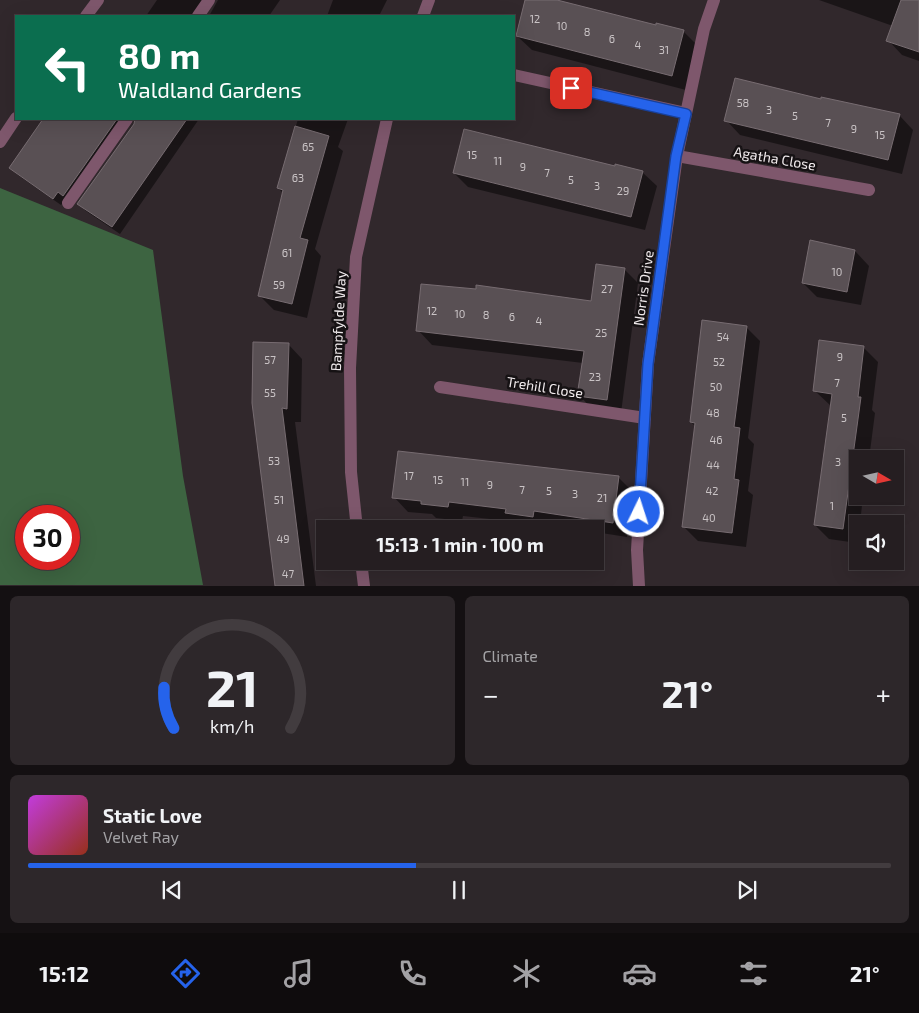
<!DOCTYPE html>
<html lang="en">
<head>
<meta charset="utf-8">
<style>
  body { margin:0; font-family:"Exo 2",sans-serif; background:#2d272a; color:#f1f3f6; height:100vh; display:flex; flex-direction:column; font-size:19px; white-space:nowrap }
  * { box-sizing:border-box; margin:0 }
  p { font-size:16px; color:#a3a2a5 }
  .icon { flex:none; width:28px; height:28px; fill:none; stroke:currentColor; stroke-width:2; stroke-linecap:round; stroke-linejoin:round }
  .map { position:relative; height:586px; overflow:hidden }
  .panel { display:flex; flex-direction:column; gap:10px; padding:10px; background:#141012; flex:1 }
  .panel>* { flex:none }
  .top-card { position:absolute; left:15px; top:15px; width:500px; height:105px; border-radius:0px; box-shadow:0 5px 20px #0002,0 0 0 1px #423c3f; background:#0b6e4f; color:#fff; overflow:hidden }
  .needle { width:32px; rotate:99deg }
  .fabs { position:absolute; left:849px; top:450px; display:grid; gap:10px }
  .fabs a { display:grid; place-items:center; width:55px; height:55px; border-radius:0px; background:#251e21; box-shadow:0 5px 20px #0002,0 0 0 1px #423c3f; font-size:25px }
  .speed { position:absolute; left:15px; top:505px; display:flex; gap:10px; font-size:25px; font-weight:700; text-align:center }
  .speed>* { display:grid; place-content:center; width:65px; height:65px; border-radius:50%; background:#251e21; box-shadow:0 5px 20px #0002,0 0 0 1px #423c3f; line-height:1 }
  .speed .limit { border:8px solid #d22; background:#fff; color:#111 }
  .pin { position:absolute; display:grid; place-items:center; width:42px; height:42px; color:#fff; margin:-21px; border-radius:10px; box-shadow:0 2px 8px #0006 }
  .me { position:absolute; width:55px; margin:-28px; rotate:4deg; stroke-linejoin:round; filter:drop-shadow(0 0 4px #0008) }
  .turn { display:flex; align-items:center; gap:18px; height:105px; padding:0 20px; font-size:22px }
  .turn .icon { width:65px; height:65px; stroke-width:2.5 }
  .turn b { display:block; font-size:35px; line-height:42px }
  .big { font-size:38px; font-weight:700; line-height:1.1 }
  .panel .widget { flex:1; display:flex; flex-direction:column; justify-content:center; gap:8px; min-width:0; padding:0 18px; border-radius:8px; background:#2d272a }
  .panel .dial { align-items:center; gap:0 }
  .dial svg { height:130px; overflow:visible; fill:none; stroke:#423c3f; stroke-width:7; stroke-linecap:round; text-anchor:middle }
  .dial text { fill:#f1f3f6; stroke:none }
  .song { display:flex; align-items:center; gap:15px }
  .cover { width:60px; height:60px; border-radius:8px; background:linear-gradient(135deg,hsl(290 70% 55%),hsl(10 70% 35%)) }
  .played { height:5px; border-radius:2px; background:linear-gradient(90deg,#2563eb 45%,#423c3f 45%) }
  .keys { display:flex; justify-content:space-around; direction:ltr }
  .heat { display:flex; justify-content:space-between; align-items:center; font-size:28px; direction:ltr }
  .panel .tiles { flex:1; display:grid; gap:10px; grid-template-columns:1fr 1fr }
  .widget:last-child { grid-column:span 2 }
  .trip { position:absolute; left:316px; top:520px; width:288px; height:50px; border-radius:0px; background:#251e21; box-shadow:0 5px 20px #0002,0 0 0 1px #423c3f; font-weight:700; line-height:50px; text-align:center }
  .dock { display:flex; height:80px; justify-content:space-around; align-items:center; background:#0f0c0d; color:#a3a2a5 }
  .dock .icon { width:35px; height:35px }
  .dock .selected { color:#2563eb }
  .dock b { font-size:22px; color:#f1f3f6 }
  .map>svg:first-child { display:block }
  .forest { fill:#3d6441; fill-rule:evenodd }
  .shadow { fill:#0007 }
  .building { fill:#595054; stroke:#776c71 }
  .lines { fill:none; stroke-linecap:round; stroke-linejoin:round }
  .lane { stroke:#7e576c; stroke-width:12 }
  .street { stroke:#7e576c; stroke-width:12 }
  .route-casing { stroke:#184099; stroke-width:12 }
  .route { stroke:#2563eb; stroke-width:9 }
  .labels { text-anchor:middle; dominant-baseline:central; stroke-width:5; stroke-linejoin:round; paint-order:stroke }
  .number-label { font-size:11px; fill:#cac4c6 }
  .street-label { font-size:14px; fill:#f0eaec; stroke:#161214 }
</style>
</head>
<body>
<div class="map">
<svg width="919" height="586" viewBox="0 0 919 586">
  <rect width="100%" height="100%" fill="#31282c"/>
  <path class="forest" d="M 0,188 L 153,250 L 183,476 L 203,585 L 0,585 ZM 26,516 L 69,516 L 69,559 L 26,559 Z"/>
  <g class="shadow">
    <polygon points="157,0 213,0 201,16 146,16"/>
    <polygon points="218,0 280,0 269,16 209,16"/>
    <polygon points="333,0 387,0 379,16 327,16"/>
    <polygon points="526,0 556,0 657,27 683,31 697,45 686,90 532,50 517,36"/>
    <polygon points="819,0 919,0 919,61 902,55 888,40 893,26"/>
    <polygon points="822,100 899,115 913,130 902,174 740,135 726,120"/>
    <polygon points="44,119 131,119 61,205 18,175 10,168"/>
    <polygon points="135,119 199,119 120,234 86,211 79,204 135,124"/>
    <polygon points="298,119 348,119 338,147 343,151 315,249 321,256 307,318 274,310 259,295 283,193 278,188"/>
    <polygon points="616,167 642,172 657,186 645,230 468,187 454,173"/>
    <polygon points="811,242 855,251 869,266 861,305 817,297 803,283"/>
    <polygon points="624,269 638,283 621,413 593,410 579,395 583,363 432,345 418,330 592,302"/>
    <polygon points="746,327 760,341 748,438 754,444 748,491 753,495 746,547 698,541 684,527 696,427 691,422"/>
    <polygon points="288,344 302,359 301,422 295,422 316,586 277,586 253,403"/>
    <polygon points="863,347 878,362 872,410 875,413 869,459 858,459 858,496 863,496 860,524 858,524 857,543 829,539 815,525 831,406 815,391"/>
    <polygon points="618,477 633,492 627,537 595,532 595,529 576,529 548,524 547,529 521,527 516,522 463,516 462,521 436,518 432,514 408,512 394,497"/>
  </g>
  <g class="building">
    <polygon points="525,0 557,0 656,25 656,23 684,30 672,76 516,36"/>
    <polygon points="901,0 919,0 919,52 886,41"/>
    <polygon points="735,78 821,99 821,97 900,114 888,160 724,121"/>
    <polygon points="43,119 117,119 63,196 58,192 53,199 9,168"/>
    <polygon points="135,119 187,119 112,227 77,204 134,124"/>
    <polygon points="295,126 329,136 300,238 308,240 292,304 258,296 283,190 277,188"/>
    <polygon points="464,129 615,166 615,164 643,171 631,217 453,173"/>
    <polygon points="810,240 855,250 847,292 802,283"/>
    <polygon points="596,264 625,268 607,400 577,396 584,351 416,331 421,284 476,289 476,285 591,301"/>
    <polygon points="702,320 747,326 734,427 740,428 734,479 739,480 732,533 682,527 695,423 690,422"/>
    <polygon points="819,340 864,346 858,397 861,397 843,529 814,525 832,394 813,391"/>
    <polygon points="253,342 289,343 287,409 282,408 304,586 275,586 252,403"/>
    <polygon points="398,451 619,476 613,523 534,511 533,517 505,513 506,509 449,502 448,507 421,504 421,501 392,498"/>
  </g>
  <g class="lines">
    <g class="lane">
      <polyline points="198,16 209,0"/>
      <polyline points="68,203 127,119"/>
    </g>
    <g class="street">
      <polyline points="86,16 98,0"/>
      <polyline points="423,16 429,0"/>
      <polyline points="514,75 686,113"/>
      <polyline points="0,142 16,118"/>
      <polyline points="677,156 869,190"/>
      <polyline points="440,387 645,418"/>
      <polyline points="357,529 351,472 350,368 356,257 387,119"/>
      <polyline points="361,561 364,586"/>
      <polyline points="639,586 637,550 648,364 677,156 704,29 714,0"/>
    </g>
  </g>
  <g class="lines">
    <defs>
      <polyline id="route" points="571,88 686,114 676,156 648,364 639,512"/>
    </defs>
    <use href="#route" class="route-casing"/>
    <use href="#route" class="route"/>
  </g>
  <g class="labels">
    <g class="number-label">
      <text x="535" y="18">12</text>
      <text x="562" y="25">10</text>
      <text x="587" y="31">8</text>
      <text x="612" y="38">6</text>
      <text x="638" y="44">4</text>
      <text x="664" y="49">31</text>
      <text x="743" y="102">58</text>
      <text x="769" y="109">3</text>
      <text x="795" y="115">5</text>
      <text x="828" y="122">7</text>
      <text x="854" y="128">9</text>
      <text x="880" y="134">15</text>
      <text x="308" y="146">65</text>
      <text x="472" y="154">15</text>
      <text x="498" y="160">11</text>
      <text x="523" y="166">9</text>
      <text x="547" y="172">7</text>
      <text x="298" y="177">63</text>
      <text x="571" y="179">5</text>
      <text x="597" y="185">3</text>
      <text x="623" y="190">29</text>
      <text x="287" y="252">61</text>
      <text x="837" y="271">10</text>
      <text x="279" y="284">59</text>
      <text x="607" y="288">27</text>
      <text x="432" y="310">12</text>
      <text x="460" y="313">10</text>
      <text x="486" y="314">8</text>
      <text x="512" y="316">6</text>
      <text x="539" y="320">4</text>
      <text x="601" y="332">25</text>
      <text x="723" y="336">54</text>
      <text x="840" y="356">9</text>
      <text x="270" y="359">57</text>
      <text x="719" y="361">52</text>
      <text x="595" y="376">23</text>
      <text x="837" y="382">7</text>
      <text x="716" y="386">50</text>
      <text x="270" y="392">55</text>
      <text x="713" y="412">48</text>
      <text x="844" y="417">5</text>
      <text x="716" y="439">46</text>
      <text x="274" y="460">53</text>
      <text x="838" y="461">3</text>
      <text x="713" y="464">44</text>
      <text x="409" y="475">17</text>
      <text x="438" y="479">15</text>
      <text x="465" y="481">11</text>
      <text x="490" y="484">9</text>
      <text x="522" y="489">7</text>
      <text x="549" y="490">5</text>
      <text x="712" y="490">42</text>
      <text x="575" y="493">3</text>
      <text x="602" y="497">21</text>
      <text x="279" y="499">51</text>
      <text x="832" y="505">1</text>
      <text x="709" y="517">40</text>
      <text x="283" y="538">49</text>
      <text x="288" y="573">47</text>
    </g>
    <g class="street-label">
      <text transform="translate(775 158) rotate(10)">Agatha Close</text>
      <text transform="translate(643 288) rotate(-82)">Norris Drive</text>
      <text transform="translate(338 321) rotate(-87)">Bampfylde Way</text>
      <text transform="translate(545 387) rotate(9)">Trehill Close</text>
    </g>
  </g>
</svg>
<div class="fabs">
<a><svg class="needle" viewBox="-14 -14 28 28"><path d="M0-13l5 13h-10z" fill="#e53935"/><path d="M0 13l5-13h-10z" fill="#a3a2a5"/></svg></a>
<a><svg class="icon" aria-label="sound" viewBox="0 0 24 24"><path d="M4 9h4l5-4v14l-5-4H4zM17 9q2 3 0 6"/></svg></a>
</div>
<div class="speed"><div class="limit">30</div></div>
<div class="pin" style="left:571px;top:88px;background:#d93025"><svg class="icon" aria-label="arrive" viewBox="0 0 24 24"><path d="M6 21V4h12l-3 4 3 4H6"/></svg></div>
<svg class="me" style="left:639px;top:512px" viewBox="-20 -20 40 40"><circle r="17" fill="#2563eb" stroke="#fff" stroke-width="3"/><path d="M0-11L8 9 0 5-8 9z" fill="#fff"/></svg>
<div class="trip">15:13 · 1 min · 100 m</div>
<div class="top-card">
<div class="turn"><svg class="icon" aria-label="left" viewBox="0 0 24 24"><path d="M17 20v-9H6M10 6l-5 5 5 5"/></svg><div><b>80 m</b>Waldland Gardens</div></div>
</div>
</div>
<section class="panel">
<div class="tiles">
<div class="widget dial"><svg viewBox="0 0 100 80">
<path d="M14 69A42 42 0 1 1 86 69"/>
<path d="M14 69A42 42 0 0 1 8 44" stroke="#2563eb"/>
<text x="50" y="56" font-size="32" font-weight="700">21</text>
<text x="50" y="72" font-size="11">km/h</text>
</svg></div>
<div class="widget"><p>Climate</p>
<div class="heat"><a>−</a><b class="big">21°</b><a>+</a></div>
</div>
<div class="widget">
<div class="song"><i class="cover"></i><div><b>Static Love</b><p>Velvet Ray</p></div></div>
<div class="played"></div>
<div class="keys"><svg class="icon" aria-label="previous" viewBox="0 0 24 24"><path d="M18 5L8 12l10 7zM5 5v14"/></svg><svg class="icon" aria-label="pause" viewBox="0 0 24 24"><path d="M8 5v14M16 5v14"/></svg><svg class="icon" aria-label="next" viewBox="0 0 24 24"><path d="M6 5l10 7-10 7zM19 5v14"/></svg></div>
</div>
</div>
</section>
<nav class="dock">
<b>15:12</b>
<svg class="icon selected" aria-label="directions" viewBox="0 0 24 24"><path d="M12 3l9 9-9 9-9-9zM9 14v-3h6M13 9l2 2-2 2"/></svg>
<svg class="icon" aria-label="music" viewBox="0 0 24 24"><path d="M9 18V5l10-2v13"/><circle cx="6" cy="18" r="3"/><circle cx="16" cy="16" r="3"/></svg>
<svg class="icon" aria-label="phone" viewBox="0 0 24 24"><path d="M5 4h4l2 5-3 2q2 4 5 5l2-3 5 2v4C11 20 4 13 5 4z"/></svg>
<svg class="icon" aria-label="climate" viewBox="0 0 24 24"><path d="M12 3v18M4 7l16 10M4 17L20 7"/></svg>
<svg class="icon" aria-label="car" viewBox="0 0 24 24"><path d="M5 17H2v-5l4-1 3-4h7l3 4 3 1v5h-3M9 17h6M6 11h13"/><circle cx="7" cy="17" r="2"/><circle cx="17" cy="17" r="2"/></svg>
<svg class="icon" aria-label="filters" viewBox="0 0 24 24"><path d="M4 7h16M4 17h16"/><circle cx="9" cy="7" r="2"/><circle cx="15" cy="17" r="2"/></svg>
<b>21°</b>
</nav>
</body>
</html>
